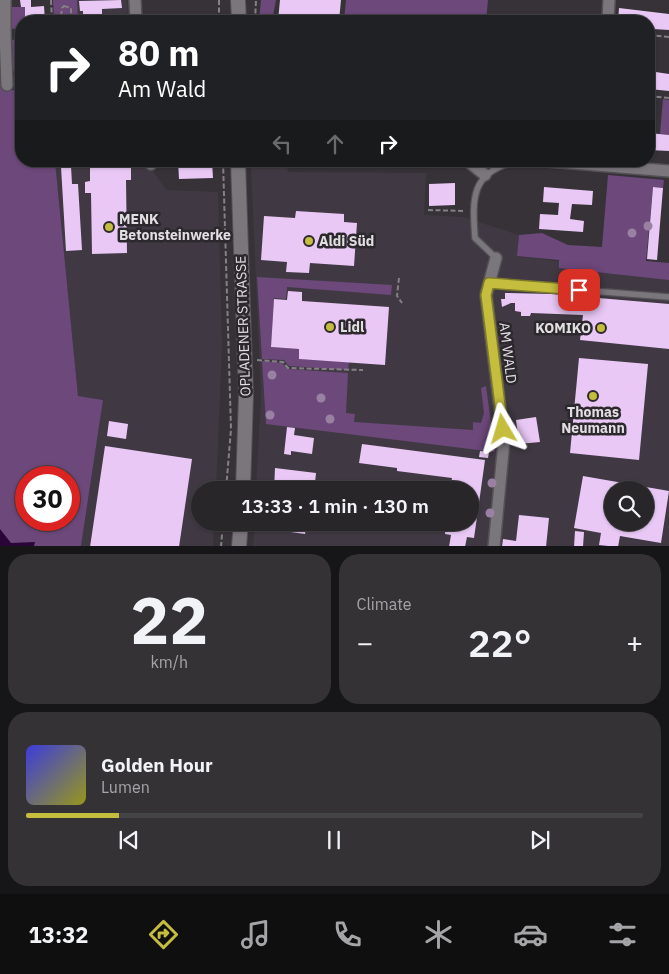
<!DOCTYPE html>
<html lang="en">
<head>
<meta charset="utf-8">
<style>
  body { margin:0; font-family:"IBM Plex Sans",sans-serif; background:#343235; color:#f1f3f6; height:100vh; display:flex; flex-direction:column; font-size:19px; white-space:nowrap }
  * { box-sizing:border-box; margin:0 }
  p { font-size:16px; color:#a5a5a8 }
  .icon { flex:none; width:28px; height:28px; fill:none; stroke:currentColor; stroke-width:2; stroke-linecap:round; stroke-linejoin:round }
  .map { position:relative; height:546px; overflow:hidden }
  .side { display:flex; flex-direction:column; gap:8px; padding:8px; background:#161517; flex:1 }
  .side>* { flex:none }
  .banner { position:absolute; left:15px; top:15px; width:640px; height:152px; border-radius:20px; box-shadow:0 1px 4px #0004,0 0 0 1px #444346; background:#202124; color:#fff; overflow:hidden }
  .buttons { position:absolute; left:604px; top:481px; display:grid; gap:10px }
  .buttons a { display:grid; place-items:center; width:50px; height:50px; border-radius:50%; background:#282629; box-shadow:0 1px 4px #0004,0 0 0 1px #444346; font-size:25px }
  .speed { position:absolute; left:15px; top:466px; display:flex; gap:10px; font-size:25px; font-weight:700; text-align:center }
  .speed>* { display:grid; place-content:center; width:65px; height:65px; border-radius:50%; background:#282629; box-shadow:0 1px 4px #0004,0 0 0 1px #444346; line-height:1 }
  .speed .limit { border:8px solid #d22; background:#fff; color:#111 }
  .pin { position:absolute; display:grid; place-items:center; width:42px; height:42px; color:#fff; margin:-21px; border-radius:10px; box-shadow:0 2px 8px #0006 }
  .me { position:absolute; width:55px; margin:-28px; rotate:353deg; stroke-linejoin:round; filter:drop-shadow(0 0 4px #0008) }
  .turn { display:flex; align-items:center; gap:18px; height:105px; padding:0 20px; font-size:22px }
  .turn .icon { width:65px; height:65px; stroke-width:2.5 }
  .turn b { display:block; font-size:35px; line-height:42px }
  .lanes { display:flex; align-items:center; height:48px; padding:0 20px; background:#0003; justify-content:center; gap:25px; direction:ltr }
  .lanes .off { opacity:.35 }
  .big { font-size:38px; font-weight:600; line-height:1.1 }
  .side .card { flex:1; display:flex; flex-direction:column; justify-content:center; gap:8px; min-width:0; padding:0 18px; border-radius:20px; background:#343235 }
  .side .dial { align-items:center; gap:0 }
  .dial b { font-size:65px; line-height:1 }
  .song { display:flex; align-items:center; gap:15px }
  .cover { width:60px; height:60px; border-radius:8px; background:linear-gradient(135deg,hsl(240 70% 55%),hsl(60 70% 35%)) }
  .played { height:5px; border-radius:2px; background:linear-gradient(90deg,#c4bd3e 15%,#444346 15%) }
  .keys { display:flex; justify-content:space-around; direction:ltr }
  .heat { display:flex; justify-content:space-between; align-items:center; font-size:28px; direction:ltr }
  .side .tiles { flex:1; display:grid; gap:8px; grid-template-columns:1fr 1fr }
  .card:last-child { grid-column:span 2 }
  .trip { position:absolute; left:191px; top:481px; width:288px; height:50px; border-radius:25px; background:#282629; box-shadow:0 1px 4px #0004,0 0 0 1px #444346; font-weight:600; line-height:50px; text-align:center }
  .dock { display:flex; height:80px; justify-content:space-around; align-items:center; background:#100f10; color:#a5a5a8 }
  .dock .icon { width:35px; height:35px }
  .dock .active { color:#c4bd3e }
  .dock b { font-size:22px; color:#f1f3f6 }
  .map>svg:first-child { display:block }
  .built { fill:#403943; fill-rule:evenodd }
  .green { fill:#6d487b; fill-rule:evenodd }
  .water { fill:#2b0538 }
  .building { fill:#e9c8f6; fill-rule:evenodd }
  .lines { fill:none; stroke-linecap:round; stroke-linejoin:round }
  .service-casing { stroke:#545156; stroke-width:8 }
  .minor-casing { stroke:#545156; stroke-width:14 }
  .tertiary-casing { stroke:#545156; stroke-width:16 }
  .path { stroke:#848185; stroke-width:2; stroke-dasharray:5 2.5; stroke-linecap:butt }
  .service { stroke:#7a767c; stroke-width:5.5 }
  .minor { stroke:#7a767c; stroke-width:11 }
  .tertiary { stroke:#7a767c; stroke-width:14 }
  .tree { fill:#9a81a4 }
  .route-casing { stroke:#7f7b28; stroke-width:12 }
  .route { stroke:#c4bd3e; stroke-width:9 }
  .poi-dot { fill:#c4bd3e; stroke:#2c282d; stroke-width:2 }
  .labels { text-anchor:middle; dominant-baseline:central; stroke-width:5; stroke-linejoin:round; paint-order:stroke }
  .poi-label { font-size:14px; font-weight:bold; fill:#e1dfe2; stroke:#2c282d; text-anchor:start }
  .street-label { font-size:14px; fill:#e1dfe2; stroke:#2c282d }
</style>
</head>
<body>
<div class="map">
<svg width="669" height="547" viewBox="0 0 669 547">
  <rect width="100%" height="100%" fill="#363237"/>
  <g class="built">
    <polygon points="58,0 127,0 128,21 59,21"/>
    <polygon points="55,161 146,161 166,190 218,192 222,344 216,490 200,490 200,522 214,523 213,546 81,546 103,400 78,396"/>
    <path d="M 251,165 L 287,166 L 288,172 L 426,173 L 424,215 L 463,217 L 519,235 L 517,256 L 669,275 L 669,546 L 253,546 L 255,523 L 470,522 L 470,490 L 256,490 L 261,396 ZM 612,490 L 645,490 L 645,522 L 612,522 Z"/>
  </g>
  <g class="green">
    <polygon points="53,0 77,0 78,21 54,21"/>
    <polygon points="261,0 276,0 272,21 259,21"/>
    <polygon points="346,0 488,0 486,21 344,21"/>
    <polygon points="10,7 25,7 25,21 21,21 21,28 11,29"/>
    <polygon points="21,39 21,71 13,71 12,40"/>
    <path d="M 0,70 L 2,70 L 3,88 L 21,92 L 21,161 L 55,161 L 78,396 L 103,400 L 81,546 L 0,546 ZM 26,478 L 69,478 L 69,520 L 26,520 Z"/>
    <polygon points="663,99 669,100 669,135 660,134"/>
    <polygon points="608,175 664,180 663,188 653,187 646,261 669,263 669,280 559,268 559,260 517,256 519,235 542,233 568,245 602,247"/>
    <polygon points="257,277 392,285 391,295 287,287 286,299 274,298 271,347 299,349 299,359 349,362 348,370 289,366 284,360 262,359"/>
    <polygon points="262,361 282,363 288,369 348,373 346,413 355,414 354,422 473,430 473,422 481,423 484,413 481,388 486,386 495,452 266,424"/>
  </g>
  <polygon class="water" points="0,529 11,543 35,542 34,546 0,546"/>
  <g class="building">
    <polygon points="20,0 31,0 31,7 44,6 45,21 25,21 25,7 21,7"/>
    <polygon points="121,0 122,8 102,9 102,16 83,17 83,11 80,11 79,1"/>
    <polygon points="280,0 341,0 339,21 278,21"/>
    <polygon points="619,8 669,14 669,30 653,29 653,27 649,26 649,21 618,21"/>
    <polygon points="649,71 669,74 669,91 649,89"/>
    <polygon points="649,133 669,135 669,151 649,150"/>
    <polygon points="90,161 131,161 131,180 126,180 127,253 92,254 91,193 85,193 85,182 90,181"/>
    <polygon points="178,161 212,161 213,178 179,179"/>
    <polygon points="71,166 72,184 78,184 82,250 66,251 61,167"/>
    <polygon points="455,183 455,205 429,206 429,184"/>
    <polygon points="544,187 593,191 592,205 572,204 570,219 584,221 583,232 539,229 540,214 558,215 559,203 543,202"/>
    <polygon points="653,187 663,188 657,260 647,259"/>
    <polygon points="296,211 344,214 344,222 357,223 354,266 310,263 309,273 286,272 287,262 261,260 264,216 295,218"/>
    <polygon points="288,291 302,292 302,301 389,307 385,365 299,359 299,349 271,347 274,299 287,300"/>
    <polygon points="505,293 551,294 669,304 669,349 580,340 583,315 531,313 530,316 521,316 521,312 515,311 515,303 511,303 502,307 501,299 505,299"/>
    <polygon points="579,358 648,364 639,460 570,453"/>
    <polygon points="536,417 540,442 519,444 516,420"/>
    <polygon points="109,421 128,424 126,439 107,436"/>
    <polygon points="287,427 295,428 294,435 314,438 312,454 291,451 291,455 284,454"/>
    <polygon points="362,444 485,460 478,510 470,509 470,490 450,490 452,478 397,471 397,468 359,463"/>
    <polygon points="105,446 192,459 179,547 90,547"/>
    <polygon points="480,451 489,452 488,458 479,457"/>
    <polygon points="275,468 316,473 315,483 312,483 311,490 274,490"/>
    <path d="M 583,476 L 669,491 L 661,543 L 620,536 L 618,547 L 599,545 L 601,533 L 574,528 ZM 612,490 L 645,490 L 645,522 L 612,522 Z"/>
    <polygon points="519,515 549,518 546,547 502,547 503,539 516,541"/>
    <polygon points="470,516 477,517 474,538 467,537 465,547 449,547 451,535 445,534 446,522 470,522"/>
    <polygon points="270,522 307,522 305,534 269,529"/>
    <polygon points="575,531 584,532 583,547 574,547"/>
  </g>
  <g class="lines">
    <defs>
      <g id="service">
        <path d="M 496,258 L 475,238 C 472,197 471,172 517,161"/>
        <polyline points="489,283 669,297"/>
      </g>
      <g id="minor">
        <polyline points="135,0 136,21"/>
        <polyline points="608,21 609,0"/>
        <polyline points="0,33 5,33 5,0"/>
        <polyline points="5,33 7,85"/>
        <polyline points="150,161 151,164"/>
        <polyline points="468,161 485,175"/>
        <polyline points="548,161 669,171"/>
        <polyline points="494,547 504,441 486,295 496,258"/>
      </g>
      <g id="tertiary">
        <polyline points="238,0 239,21"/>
        <polyline points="238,161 246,395 243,490"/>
        <polyline points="239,547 241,522"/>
      </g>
    </defs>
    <use href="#service" class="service-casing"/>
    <use href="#minor" class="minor-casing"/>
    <use href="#tertiary" class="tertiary-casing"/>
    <g class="path">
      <polyline points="51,0 52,21"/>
      <polyline points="219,0 219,21"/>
      <polygon points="64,6 71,8 71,17 67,21 61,16 62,8"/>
      <polyline points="255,21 256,0"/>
      <polyline points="649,35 669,37"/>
      <polyline points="649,96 669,98"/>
      <polyline points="223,161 231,429 226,490"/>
      <polyline points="250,163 268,164 270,161"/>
      <polyline points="428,210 465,211"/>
      <polyline points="399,278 397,296 402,303"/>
      <polyline points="257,360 283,362 288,368 363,370"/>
      <polyline points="221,547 223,522"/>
    </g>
    <use href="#service" class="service"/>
    <use href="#minor" class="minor"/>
    <use href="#tertiary" class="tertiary"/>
  </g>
  <g class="tree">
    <circle cx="648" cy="226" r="4.5"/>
    <circle cx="632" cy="233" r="4.5"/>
    <circle cx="272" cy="375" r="4.5"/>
    <circle cx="321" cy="398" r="4.5"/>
    <circle cx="270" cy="415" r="4.5"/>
    <circle cx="330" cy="419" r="4.5"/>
    <circle cx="492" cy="483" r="4.5"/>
    <circle cx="490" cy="513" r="4.5"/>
  </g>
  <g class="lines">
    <defs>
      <polyline id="route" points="503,429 486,295 489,283 579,290"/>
    </defs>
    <use href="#route" class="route-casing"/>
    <use href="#route" class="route"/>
  </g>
  <g class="poi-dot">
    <circle cx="109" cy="227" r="5"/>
    <circle cx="309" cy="241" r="5"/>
    <circle cx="330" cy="327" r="5"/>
    <circle cx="601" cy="328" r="5"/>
    <circle cx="593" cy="396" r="5"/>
  </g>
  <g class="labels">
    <g class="poi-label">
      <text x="119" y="219">MENK<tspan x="119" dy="16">Betonsteinwerke</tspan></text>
      <text x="319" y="241">Aldi Süd</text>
      <text x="340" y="327">Lidl</text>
      <text x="591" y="328" text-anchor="end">KOMIKO</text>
      <text x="593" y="412" text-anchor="middle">Thomas<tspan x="593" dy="16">Neumann</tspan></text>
    </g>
    <g class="street-label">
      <text transform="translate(243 326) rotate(-92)">OPLADENER STRASSE</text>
      <text transform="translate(508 353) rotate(83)">AM WALD</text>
    </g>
  </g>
</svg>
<div class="buttons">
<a><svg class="icon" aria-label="search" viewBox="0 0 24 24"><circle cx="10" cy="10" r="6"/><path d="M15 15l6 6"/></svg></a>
</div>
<div class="speed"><div class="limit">30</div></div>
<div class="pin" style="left:579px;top:290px;background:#d93025"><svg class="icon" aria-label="arrive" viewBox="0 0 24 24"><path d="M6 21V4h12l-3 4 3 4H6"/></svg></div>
<svg class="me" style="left:503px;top:429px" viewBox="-20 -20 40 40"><path d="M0-17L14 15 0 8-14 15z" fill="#c4bd3e" stroke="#fff" stroke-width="4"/></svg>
<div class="trip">13:33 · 1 min · 130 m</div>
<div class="banner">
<div class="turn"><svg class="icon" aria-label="right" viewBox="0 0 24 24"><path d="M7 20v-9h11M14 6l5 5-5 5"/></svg><div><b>80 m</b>Am Wald</div></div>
<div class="lanes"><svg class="icon off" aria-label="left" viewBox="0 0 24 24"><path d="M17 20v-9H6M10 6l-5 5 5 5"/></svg><svg class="icon off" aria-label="ahead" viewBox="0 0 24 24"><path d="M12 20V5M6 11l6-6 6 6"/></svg><svg class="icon" aria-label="right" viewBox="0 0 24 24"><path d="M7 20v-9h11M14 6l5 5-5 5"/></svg></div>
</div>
</div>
<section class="side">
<div class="tiles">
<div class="card dial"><b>22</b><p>km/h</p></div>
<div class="card"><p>Climate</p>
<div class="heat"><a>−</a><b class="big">22°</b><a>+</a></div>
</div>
<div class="card">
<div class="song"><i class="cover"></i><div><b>Golden Hour</b><p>Lumen</p></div></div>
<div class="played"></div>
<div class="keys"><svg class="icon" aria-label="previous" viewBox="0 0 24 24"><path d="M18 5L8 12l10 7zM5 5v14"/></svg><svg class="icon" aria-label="pause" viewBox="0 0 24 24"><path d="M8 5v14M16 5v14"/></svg><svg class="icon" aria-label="next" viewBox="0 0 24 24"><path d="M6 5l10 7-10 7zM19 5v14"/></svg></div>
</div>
</div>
</section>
<nav class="dock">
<b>13:32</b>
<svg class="icon active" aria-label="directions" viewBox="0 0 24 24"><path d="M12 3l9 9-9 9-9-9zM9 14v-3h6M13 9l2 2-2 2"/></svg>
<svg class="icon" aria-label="music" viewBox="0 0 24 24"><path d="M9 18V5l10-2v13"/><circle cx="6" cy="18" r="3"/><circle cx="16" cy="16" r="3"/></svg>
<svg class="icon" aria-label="phone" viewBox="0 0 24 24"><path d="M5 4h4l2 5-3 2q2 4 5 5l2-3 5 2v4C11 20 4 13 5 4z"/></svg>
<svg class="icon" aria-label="climate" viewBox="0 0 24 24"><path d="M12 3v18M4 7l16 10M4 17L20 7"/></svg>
<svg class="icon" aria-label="car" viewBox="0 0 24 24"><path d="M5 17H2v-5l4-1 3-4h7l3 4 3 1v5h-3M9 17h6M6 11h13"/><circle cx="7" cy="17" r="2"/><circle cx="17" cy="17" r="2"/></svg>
<svg class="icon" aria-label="filters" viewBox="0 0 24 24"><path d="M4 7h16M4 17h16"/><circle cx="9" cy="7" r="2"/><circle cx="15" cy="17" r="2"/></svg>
</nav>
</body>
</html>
